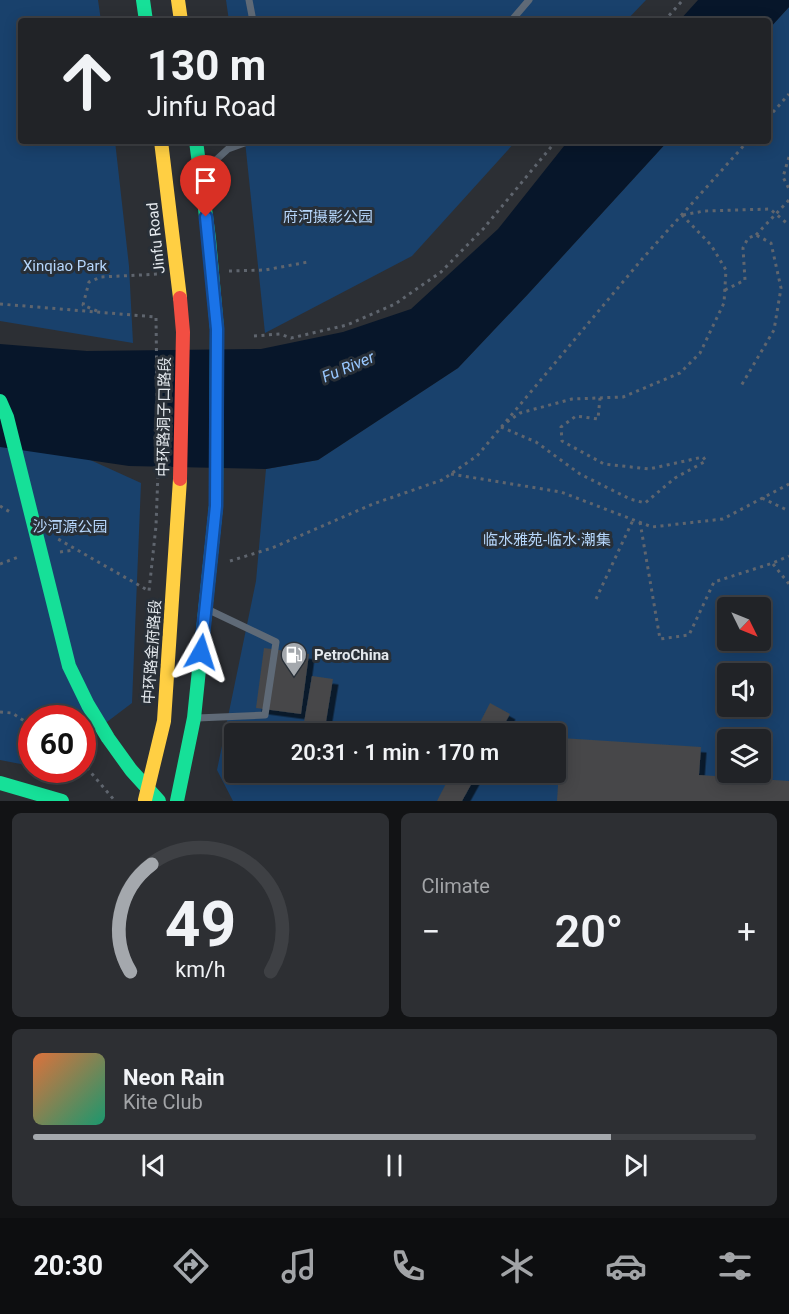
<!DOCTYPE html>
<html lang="en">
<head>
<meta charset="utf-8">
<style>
  body { margin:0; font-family:Roboto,"Noto Sans SC",sans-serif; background:#2d2f33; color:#f1f3f6; height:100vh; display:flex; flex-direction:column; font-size:22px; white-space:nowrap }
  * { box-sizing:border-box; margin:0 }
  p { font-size:20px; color:#a2a4a7 }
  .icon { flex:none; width:33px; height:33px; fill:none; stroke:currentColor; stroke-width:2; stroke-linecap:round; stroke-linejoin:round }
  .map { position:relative; height:801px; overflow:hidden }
  .side { display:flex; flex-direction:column; gap:12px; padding:12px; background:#121315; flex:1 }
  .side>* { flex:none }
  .top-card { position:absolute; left:18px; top:18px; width:753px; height:126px; border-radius:6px; box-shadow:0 3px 15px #0003,0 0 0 2px #3e4044; background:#212327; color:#f1f3f6; overflow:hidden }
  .needle { width:39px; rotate:133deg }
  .controls { position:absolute; left:717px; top:597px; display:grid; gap:12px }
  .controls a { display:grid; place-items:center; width:54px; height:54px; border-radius:6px; background:#212327; box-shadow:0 3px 15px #0003,0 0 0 2px #3e4044; font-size:30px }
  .speed { position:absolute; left:18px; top:705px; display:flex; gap:12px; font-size:30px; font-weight:700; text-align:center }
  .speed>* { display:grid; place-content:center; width:78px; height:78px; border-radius:50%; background:#212327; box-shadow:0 3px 15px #0003,0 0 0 2px #3e4044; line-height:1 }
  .speed .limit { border:9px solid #d22; background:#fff; color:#111 }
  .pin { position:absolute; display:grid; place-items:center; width:51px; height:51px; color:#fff; margin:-62px -26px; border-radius:50% 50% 50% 0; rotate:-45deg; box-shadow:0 0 6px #0007 }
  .pin .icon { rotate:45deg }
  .me { position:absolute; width:66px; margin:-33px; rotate:6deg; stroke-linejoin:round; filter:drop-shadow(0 0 4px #0008) }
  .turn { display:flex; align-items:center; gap:21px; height:126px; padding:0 30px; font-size:27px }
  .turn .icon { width:78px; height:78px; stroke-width:2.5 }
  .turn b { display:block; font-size:42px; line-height:51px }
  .big { font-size:45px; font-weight:600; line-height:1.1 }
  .side .card { flex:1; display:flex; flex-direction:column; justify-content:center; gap:9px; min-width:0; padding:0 21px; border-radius:9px; background:#2d2f33 }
  .side .dial { align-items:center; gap:0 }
  .dial svg { height:156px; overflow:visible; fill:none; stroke:#3e4044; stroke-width:7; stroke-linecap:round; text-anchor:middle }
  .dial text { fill:#f1f3f6; stroke:none }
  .song { display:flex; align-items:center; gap:18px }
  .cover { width:72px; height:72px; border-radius:9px; background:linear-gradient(135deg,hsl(20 70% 55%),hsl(160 70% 35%)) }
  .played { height:6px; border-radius:3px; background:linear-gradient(90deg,#a4a8ad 80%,#3e4044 80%) }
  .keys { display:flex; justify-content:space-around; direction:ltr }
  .heat { display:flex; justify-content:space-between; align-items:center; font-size:33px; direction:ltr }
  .side .tiles { flex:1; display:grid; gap:12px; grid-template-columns:1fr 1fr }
  .card:last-child { grid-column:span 2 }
  .trip { position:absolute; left:224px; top:723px; width:342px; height:60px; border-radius:6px; background:#212327; box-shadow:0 3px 15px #0003,0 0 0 2px #3e4044; font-weight:600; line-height:60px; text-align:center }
  .dock { display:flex; height:96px; justify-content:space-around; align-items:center; background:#0d0e10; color:#a2a4a7 }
  .dock .icon { width:42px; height:42px }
  .dock .active { color:#a4a8ad }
  .dock b { font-size:27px; color:#f1f3f6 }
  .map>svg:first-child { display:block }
  .green { fill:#19416c; fill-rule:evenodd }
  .water { fill:#07162a }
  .building { fill:#464748; filter:url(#shadow) }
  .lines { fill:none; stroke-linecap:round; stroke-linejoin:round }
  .path { stroke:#5f656e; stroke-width:3; stroke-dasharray:3 4.5; stroke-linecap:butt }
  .lane { stroke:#5f6a77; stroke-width:7 }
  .fast { stroke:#16e098; stroke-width:14 }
  .slow { stroke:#ffcf43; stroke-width:14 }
  .jam { stroke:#f24e42; stroke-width:14 }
  .route-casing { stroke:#114b97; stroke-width:15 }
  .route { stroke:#1a73e8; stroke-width:10 }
  .labels { text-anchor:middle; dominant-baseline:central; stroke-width:6; stroke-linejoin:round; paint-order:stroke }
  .park-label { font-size:15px; fill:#b6d6fb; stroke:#282f37 }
  .street-label { font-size:15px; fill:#e4e9ee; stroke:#282f37 }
  .poi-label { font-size:15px; font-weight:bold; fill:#e4e9ee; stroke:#282f37; text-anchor:start }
  .water-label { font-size:16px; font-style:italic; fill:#99c8ff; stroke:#282f37 }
</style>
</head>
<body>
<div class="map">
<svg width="789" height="801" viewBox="0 0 789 801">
  <defs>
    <filter id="shadow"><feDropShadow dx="5.5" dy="5.5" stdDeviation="0" flood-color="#0009"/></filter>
  </defs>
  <rect width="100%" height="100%" fill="#2c2f34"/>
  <g class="green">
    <polygon points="0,0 98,0 101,21 21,21 21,141 115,141 129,266 133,343 0,321"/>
    <polygon points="226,0 646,0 626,21 229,21"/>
    <path d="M 789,7 L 789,801 L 233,801 L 217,770 L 256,581 L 266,469 L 318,460 L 458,368 L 529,293 L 668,141 L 768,141 L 768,30 ZM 728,608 L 760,608 L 760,640 L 728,640 ZM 728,674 L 760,674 L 760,706 L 728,706 ZM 234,734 L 555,734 L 555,772 L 234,772 ZM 728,740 L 760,740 L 760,772 L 728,772 Z"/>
    <polygon points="245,141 516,141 412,256 265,333"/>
    <polygon points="0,419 141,483 132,703 83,740 82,718 32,718 31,766 0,760"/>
  </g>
  <g class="water">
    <polygon points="698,0 789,0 789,7 768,30 768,21 679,21"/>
    <polygon points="568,141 668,141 529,293 458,368 318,460 266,469 129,466 0,447 0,344 87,351 261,349 343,332 411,309 498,229"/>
  </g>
  <g class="building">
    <polygon points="264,648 309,654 301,714 256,708"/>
    <polygon points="312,676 333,679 324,734 302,734"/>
    <polygon points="490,703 510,714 499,734 474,734"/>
    <polygon points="561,738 701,747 699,775 789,781 789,801 557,801"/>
    <polygon points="452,772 478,772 462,801 437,801"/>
  </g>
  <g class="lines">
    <g class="path">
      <polyline points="664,21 683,0"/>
      <polyline points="768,118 789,94"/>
      <polyline points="789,157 783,177 789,189"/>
      <polyline points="683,215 704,211 770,209 789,225"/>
      <polyline points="756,235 789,200"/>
      <polyline points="229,271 265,270 308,262"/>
      <polyline points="725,290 745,280 743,248 748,238 756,235 771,243 781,288 774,330 741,386"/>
      <polyline points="0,304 156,317 158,472 156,526 149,591 58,539"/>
      <polyline points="97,311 83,305 89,282 101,277 159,274"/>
      <polyline points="254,336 280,334 291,338 347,325 395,304 441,272 484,228 556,141"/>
      <polyline points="507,422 520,413 572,399 623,397 680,373 700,353 724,303 726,270 711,245 682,215"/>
      <polyline points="501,427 536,442 580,474 630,499 645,503 675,478 706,461 703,457 649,469 604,464 562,441 561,427 576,416 598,419 600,398"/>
      <polyline points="451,474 561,492 652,527 723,519 789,484"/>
      <polyline points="762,498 789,511"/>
      <polyline points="0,506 10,512"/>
      <polyline points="640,522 660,639 689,635 714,582 773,563 789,556"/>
      <polyline points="60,552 74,550"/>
      <polyline points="230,561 272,548 373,504 442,480 477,456 643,258 748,141"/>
      <polyline points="0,564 21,556"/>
      <polyline points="773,564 789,584"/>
      <polyline points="596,599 633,520"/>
      <polyline points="0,712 12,713 32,726"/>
      <polyline points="82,762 115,801"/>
    </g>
    <g class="lane">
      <polyline points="249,0 253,21"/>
      <polyline points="511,21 529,0"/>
      <polyline points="205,170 228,149 250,141"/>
      <polyline points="197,718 265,715 276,642 209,610"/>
    </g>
    <g class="fast">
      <polyline points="143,0 146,21"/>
      <polyline points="0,401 7,417 69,666 88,705 108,738 131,770 159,801"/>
      <polyline points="0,783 62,801"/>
      <polyline points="177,801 194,718 216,506 217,329 209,239 196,141"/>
    </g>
    <g class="slow">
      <polyline points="178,0 181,21"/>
      <polyline points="161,141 180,298"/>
      <polyline points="145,800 164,721 180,479"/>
    </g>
    <polyline class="jam" points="180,298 183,332 180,479"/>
  </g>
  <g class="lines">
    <defs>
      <polyline id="route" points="201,652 216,506 217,329 206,217"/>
    </defs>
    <use href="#route" class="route-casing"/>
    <use href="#route" class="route"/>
  </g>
  <defs>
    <symbol id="fuel-pin" viewBox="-11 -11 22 30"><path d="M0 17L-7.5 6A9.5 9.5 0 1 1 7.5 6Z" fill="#a4a8ad" stroke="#282f37"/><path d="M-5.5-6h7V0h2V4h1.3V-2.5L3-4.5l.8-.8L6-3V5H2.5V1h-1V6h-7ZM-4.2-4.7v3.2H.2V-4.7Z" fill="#fff"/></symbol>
  </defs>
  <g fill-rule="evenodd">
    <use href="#fuel-pin" x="279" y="640" width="30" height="40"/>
  </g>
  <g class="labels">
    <g class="park-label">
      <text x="328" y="217">府河摄影公园</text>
      <text x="65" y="266">Xinqiao Park</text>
      <text x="70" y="527">沙河源公园</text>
      <text x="547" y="540">临水雅苑-临水·潮集</text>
    </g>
    <g class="street-label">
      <text transform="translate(156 238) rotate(-96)">Jinfu Road</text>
      <text transform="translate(164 417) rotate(-89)">中环路洞子口路段</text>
      <text transform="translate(152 652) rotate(-86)">中环路金府路段</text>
    </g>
    <g class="poi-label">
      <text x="314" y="655">PetroChina</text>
    </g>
    <g class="water-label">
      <text transform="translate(348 367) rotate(-23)">Fu River</text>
    </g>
  </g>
</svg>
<div class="controls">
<a><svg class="needle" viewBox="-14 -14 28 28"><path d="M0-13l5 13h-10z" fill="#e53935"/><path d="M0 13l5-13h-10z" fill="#a2a4a7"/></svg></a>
<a><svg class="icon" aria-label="sound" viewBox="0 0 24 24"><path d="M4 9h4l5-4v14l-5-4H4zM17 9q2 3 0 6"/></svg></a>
<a><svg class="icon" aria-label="layers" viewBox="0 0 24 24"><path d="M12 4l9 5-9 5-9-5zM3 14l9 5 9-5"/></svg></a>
</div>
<div class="speed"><div class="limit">60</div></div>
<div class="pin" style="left:206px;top:217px;background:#d93025"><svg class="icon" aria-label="arrive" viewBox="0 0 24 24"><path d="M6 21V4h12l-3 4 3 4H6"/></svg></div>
<svg class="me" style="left:201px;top:652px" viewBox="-20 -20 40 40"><path d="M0-17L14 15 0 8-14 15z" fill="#1a73e8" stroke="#fff" stroke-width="4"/></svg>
<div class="trip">20:31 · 1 min · 170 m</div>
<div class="top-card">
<div class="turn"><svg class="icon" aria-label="ahead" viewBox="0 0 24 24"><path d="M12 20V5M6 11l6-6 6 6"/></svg><div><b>130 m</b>Jinfu Road</div></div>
</div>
</div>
<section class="side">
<div class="tiles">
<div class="card dial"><svg viewBox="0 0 100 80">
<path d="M14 69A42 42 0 1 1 86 69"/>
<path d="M14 69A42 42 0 0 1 25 14" stroke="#a4a8ad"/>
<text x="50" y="56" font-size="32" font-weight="700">49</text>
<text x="50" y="72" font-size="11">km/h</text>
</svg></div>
<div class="card"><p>Climate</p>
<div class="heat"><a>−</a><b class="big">20°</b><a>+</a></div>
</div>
<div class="card">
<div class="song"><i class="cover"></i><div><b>Neon Rain</b><p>Kite Club</p></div></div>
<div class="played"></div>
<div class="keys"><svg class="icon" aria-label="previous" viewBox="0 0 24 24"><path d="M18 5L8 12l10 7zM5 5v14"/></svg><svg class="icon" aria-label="pause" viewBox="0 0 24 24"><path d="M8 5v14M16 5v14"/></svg><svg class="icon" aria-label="next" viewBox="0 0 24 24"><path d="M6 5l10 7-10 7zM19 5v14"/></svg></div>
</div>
</div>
</section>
<nav class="dock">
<b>20:30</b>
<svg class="icon active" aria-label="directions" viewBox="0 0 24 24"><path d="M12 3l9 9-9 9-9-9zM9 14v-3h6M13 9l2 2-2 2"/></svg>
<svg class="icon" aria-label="music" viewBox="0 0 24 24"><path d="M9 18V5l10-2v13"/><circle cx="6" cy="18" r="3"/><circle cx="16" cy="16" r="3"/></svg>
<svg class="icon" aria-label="phone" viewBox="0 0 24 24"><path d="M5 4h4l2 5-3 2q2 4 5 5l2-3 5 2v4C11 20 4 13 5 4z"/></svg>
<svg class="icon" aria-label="climate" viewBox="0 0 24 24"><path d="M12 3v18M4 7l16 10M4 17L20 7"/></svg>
<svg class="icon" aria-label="car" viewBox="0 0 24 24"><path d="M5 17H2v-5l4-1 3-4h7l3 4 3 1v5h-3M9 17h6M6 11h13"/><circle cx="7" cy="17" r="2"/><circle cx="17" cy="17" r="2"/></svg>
<svg class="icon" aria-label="filters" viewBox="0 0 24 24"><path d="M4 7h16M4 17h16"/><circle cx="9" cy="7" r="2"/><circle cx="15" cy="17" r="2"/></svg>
</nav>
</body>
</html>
